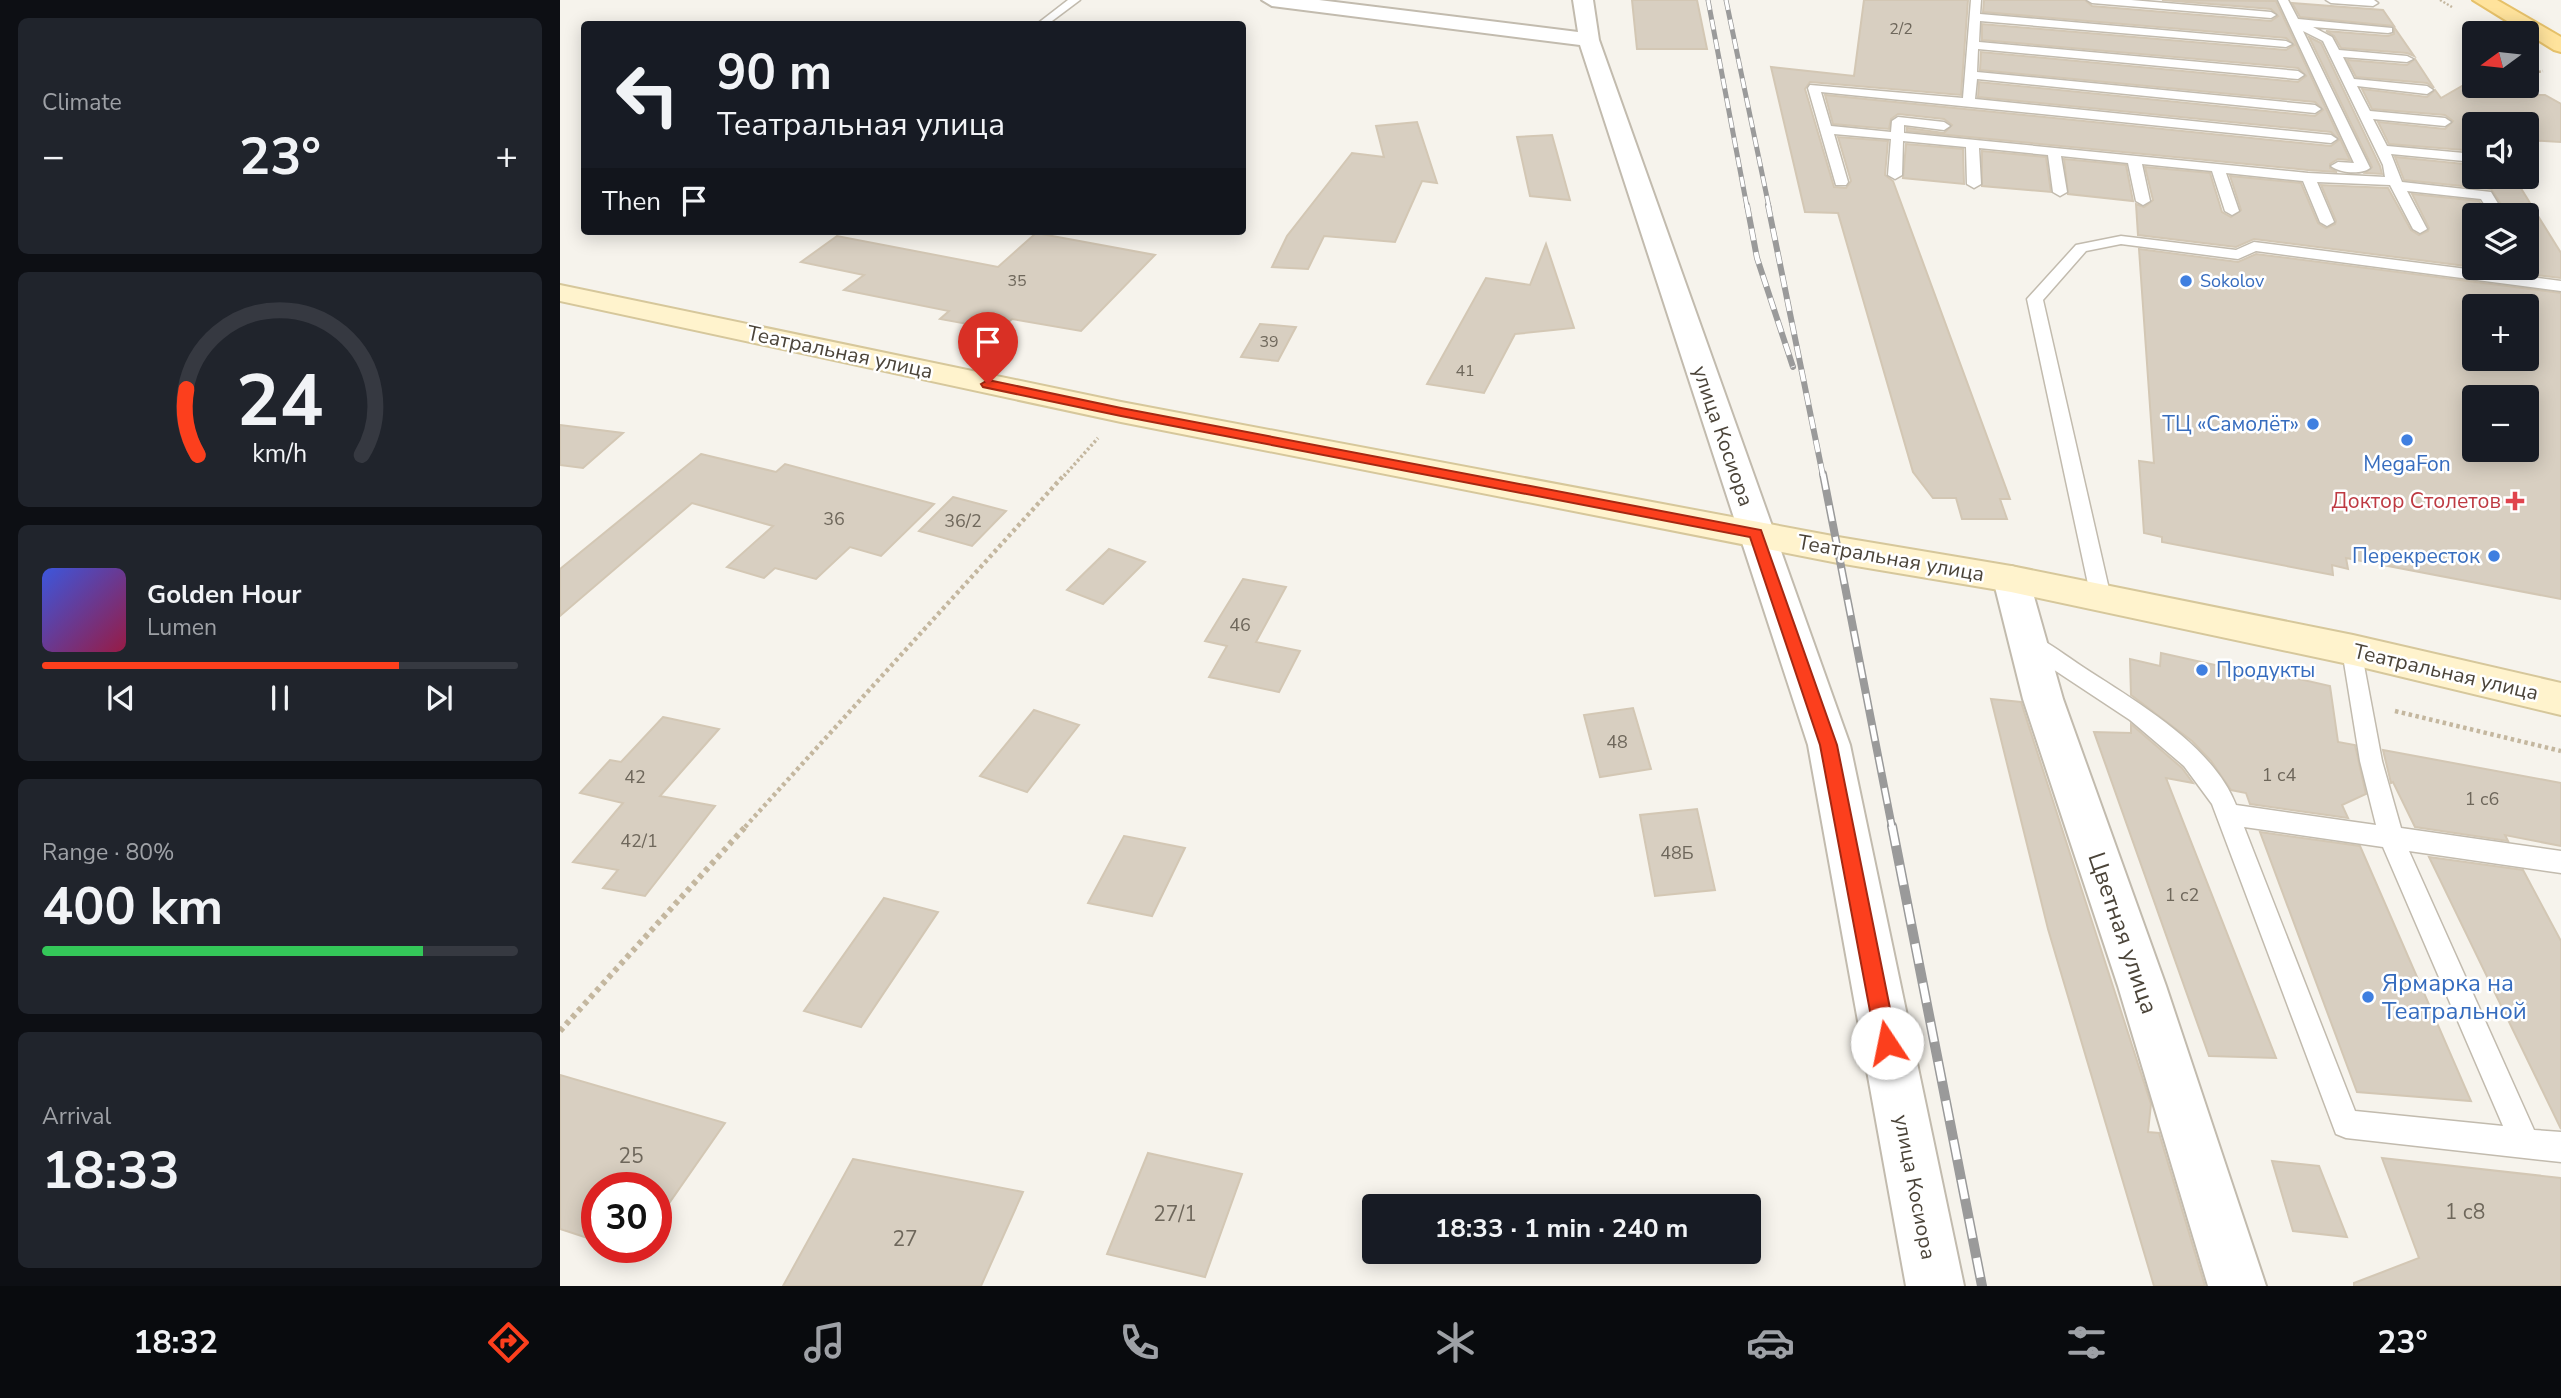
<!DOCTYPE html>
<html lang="en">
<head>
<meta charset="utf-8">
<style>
  body { margin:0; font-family:"Nunito Sans",sans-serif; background:#20242c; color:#f1f3f6; height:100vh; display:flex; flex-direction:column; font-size:26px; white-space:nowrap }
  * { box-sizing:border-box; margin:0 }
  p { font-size:23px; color:#9ea1a6 }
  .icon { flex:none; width:38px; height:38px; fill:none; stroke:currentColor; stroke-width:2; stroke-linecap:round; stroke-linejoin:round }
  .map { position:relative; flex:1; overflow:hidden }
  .side { display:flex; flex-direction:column; gap:18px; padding:18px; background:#0d0f14; width:560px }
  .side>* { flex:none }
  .banner { position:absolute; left:21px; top:21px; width:665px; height:214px; border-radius:7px; box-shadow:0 4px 18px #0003; background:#171b24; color:#f1f3f6; overflow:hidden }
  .needle { width:46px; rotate:255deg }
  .tools { position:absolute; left:1902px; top:21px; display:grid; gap:14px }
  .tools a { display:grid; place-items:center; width:77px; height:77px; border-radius:7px; background:#171b24; box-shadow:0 4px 18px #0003; font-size:35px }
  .speed { position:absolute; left:21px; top:1172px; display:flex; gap:14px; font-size:35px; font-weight:700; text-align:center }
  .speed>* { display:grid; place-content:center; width:91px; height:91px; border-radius:50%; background:#171b24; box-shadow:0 4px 18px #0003; line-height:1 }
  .speed .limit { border:10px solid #d22; background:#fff; color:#111 }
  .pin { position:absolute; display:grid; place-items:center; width:60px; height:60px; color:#fff; margin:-72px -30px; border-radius:50% 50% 50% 0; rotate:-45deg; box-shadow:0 0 7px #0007 }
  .pin .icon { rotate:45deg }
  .me { position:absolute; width:77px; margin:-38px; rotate:349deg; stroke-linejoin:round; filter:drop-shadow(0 0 5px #0008) }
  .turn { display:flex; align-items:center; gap:24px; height:147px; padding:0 21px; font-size:32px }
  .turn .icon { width:91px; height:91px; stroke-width:2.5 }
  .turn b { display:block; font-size:49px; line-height:60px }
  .then { display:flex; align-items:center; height:66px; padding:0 21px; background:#0003; gap:14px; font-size:26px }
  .big { font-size:52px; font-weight:700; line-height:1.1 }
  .side .widget { flex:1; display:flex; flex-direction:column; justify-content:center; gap:10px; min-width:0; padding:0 24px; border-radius:10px; background:#20242c }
  .side .dial { align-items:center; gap:0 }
  .dial svg { height:182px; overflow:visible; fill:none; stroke:#363941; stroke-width:7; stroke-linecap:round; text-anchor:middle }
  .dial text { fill:#f1f3f6; stroke:none }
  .song { display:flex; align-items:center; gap:21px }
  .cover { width:84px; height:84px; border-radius:10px; background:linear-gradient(135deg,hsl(230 70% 55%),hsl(340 70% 35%)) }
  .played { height:7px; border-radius:4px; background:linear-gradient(90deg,#fc3f1d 75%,#363941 75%) }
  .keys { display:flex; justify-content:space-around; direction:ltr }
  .heat { display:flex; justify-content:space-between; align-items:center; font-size:38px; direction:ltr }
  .charge { height:10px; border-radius:5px; background:linear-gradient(90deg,#34c759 80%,#363941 0) }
  .trip { position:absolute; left:802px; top:1194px; width:399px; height:70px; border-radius:7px; background:#171b24; box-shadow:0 4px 18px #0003; font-weight:700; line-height:70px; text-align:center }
  .dock { display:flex; height:112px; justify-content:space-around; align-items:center; background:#090b0e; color:#9ea1a6 }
  .dock .icon { width:49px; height:49px }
  .dock .on { color:#fc3f1d }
  .dock b { font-size:32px; color:#f1f3f6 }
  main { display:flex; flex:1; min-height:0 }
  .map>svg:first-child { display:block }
  .building { fill:#d8cfc1; stroke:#d3c7b4; stroke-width:2; fill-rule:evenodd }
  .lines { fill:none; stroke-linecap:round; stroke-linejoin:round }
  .lane-casing { stroke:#c2bbae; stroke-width:3 }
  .street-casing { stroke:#c2bbae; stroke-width:4 }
  .secondary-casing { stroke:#d6c79b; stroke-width:4 }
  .primary-casing { stroke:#e6c16a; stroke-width:4 }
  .path-far3 { stroke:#c4b79f; stroke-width:2.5; stroke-dasharray:2 2; stroke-linecap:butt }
  .path-far2 { stroke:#c4b79f; stroke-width:3.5; stroke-dasharray:2.5 2.5; stroke-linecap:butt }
  .path-far1 { stroke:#c4b79f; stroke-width:4.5; stroke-dasharray:3.5 3.5; stroke-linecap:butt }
  .path { stroke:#c4b79f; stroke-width:6; stroke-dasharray:4.5 4.5; stroke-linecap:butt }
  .lane { fill:#fff; fill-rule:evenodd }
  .street { fill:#fff; fill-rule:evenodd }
  .secondary { fill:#fff3cd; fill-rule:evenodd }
  .primary { fill:#ffe39c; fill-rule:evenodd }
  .rail-far3-casing { stroke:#9a9a9a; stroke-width:5 }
  .rail-far2-casing { stroke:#9a9a9a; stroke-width:6 }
  .rail-far1-casing { stroke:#9a9a9a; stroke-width:8 }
  .rail-casing { stroke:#9a9a9a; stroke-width:10 }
  .rail-far3 { stroke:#fff; stroke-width:3.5; stroke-dasharray:10; stroke-linecap:butt }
  .rail-far2 { stroke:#fff; stroke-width:4.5; stroke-dasharray:12; stroke-linecap:butt }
  .rail-far1 { stroke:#fff; stroke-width:5; stroke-dasharray:16; stroke-linecap:butt }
  .rail { stroke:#fff; stroke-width:7; stroke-dasharray:20; stroke-linecap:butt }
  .route { fill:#fc3f1d; stroke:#a42913; stroke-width:2 }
  .shop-dot { fill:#3f7fe0; stroke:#fff; stroke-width:2.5 }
  .health-dot { fill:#e0444e; stroke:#fff; stroke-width:2.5 }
  .labels { text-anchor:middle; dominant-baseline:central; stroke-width:5; stroke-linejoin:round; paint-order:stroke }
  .far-number-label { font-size:16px; fill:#6e675b }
  .far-shop-label { font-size:18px; fill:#366cbe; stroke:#fff; text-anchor:start }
  .number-label { font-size:18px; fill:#6e675b }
  .street-label { font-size:21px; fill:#4b4439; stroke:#fff }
  .shop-label { font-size:21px; fill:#366cbe; stroke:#fff; text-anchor:end }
  .health-label { font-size:21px; fill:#be3a42; stroke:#fff; text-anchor:end }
  .near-number-label { font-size:21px; fill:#6e675b }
  .near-street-label { font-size:24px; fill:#4b4439; stroke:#fff }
  .near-shop-label { font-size:24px; fill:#366cbe; stroke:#fff; text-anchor:start }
</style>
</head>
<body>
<main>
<section class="side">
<div class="widget"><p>Climate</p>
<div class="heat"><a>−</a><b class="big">23°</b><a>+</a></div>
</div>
<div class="widget dial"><svg viewBox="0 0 100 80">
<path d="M14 69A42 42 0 1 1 86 69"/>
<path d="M14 69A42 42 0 0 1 9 40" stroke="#fc3f1d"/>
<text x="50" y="56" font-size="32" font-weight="700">24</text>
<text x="50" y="72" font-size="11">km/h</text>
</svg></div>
<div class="widget">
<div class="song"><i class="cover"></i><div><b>Golden Hour</b><p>Lumen</p></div></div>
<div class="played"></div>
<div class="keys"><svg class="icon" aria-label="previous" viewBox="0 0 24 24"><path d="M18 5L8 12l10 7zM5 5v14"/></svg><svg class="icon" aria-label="pause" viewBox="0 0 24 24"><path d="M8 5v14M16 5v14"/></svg><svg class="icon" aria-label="next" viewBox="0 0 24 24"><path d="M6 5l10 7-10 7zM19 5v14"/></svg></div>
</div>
<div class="widget"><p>Range · 80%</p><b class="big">400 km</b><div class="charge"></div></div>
<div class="widget"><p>Arrival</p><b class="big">18:33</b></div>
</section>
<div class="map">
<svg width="2001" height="1286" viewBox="0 0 2001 1286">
  <rect width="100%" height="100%" fill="#f6f3ec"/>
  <g class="building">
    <polygon points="1072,0 1137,0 1147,49 1077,49"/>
    <polygon points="1304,0 1408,0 1401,95 1250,82 1245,89 1274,187 1286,188 1291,181 1278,137 1328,141 1325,175 1333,181 1450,499 1440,499 1447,519 1402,519 1396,498 1373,498 1353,472 1278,213 1245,212 1211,67 1294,76"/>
    <polygon points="1424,0 1525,0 1532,6 1711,21 1718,16 1711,9 1602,0 1716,1 1790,160 1778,159 1770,164 1770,168 1777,172 1748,170 1347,131 1347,128 1384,133 1392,125 1384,119 1338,114 1331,119 1329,129 1273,124 1265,95 1771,146 1779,140 1771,132 1418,97 1419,82 1755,116 1763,110 1755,102 1420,70 1421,52 1738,82 1746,76 1738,68 1422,40 1422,24 1726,50 1734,45 1726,38 1423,12"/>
    <polygon points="1732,3 1823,10 1834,26 1740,17"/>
    <polygon points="1834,27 1854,56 1847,53 1781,48 1774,36 1766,31 1828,36 1834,34"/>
    <polygon points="1749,37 1761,43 1820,166 1822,174 1805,173 1812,167"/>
    <polygon points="1855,59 1874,88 1867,83 1796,77 1787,60 1847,65"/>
    <polygon points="1902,86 1967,86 1975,95 1985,95 2001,104 2001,142 1967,140 1967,124 1914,124 1914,177 1954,177 2001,253 2001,278 1918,268 1967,268 1967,215 1948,215 1931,189 1844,180 1835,157 1904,164 1913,156 1904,150 1829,144 1818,122 1885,129 1893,121 1885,115 1812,109 1802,89 1867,97 1875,90 1881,98"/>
    <polygon points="857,122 877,183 862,181 835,242 764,236 748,269 712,267 727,236 792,153 824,157 816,126"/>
    <polygon points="992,135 1010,200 970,196 957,137"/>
    <polygon points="1346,144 1403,149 1404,184 1343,178"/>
    <polygon points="1422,151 1486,157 1491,192 1422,186"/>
    <polygon points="1504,159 1566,165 1573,201 1508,194"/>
    <polygon points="1585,167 1650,173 1662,212 1671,217 1681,210 1670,176 1741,183 1758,223 1766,228 1775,224 1776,221 1761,185 1828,188 1851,230 1859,235 1868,231 1869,228 1852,194 1919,201 1928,215 1914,215 1914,267 1694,239 1676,247 1578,235 1576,204 1584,207 1593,200"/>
    <polygon points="476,233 595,255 521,331 452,319 440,330 380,319 389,311 284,290 304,275 241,262 277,236 438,267"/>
    <polygon points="986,244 1014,328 955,334 924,393 867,384 926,278 970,285"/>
    <path d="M 1579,249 L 1678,262 L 1696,254 L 2001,293 L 2001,599 L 1786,558 L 1788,569 L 1772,565 L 1773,575 L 1602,542 L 1602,537 L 1584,533 L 1579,461 L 1594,463 ZM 1914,306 L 1967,306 L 1967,359 L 1914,359 ZM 1914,397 L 1967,397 L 1967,450 L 1914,450 Z"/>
    <polygon points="700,324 736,327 718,361 681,357"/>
    <polygon points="0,425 63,433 23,468 0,465"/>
    <polygon points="141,454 216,472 225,464 374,504 321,556 290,547 256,579 215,568 204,578 167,567 213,526 132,503 0,616 0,569"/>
    <polygon points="393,497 446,511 412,546 359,531"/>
    <polygon points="549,549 585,562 543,604 507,590"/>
    <polygon points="683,579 726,587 696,642 740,651 719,692 649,677 667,646 645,641"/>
    <polygon points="1601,653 1700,675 1699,670 1770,686 1778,742 1795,745 1806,794 1782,805 1788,818 1690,804 1686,793 1671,790 1651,761 1632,741 1571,695 1570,659 1600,666"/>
    <polygon points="1431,699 1461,702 1591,1104 1588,1132 1599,1133 1645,1286 1594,1286 1488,929"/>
    <polygon points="1073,708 1091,769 1040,777 1024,715"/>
    <polygon points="474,710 519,725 467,792 420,776"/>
    <polygon points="103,717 159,729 100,796 155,806 85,896 43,888 58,870 13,862 63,803 20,793 50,760 61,762"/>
    <polygon points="1571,724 1622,768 1633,783 1606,778 1716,1058 1649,1056 1534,732 1571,733"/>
    <polygon points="1823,750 2001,783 2001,846 1945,835 1948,841 1855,827 1833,782 1831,783"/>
    <polygon points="1137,809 1155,890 1095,896 1080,815"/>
    <polygon points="1700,832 1800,846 1911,1101 1797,1092"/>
    <polygon points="564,836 625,848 592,916 528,903"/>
    <polygon points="1869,857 1963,870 2001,941 2001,1129"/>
    <polygon points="324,898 378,912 301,1027 244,1011"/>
    <polygon points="0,1075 165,1123 96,1222 96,1188 37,1188 37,1241 0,1229"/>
    <polygon points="588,1153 682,1174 645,1277 547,1254"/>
    <polygon points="1822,1158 2001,1178 2001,1286 1794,1286 1794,1283 1859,1258"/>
    <polygon points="293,1159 463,1192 421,1286 223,1286"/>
    <polygon points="1712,1161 1759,1166 1787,1237 1733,1231"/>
  </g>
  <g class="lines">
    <defs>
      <g id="lane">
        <polygon points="508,0 520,0 488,24 477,24"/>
        <path d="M 1411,0 L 1421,0 L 1420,14 L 1726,41 L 1732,44 L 1726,47 L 1420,21 L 1419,42 L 1738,71 L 1744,75 L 1738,79 L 1418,49 L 1417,72 L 1755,105 L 1761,109 L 1755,113 L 1417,79 L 1415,99 L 1771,135 L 1777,139 L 1771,143 L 1261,92 L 1271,126 L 1331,132 L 1332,121 L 1338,117 L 1384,122 L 1390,126 L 1384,130 L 1344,125 L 1344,133 L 1748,173 L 1825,177 L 1823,165 L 1763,41 L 1743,31 L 1810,168 C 1801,175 1780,173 1771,166 L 1778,162 L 1794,163 L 1718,0 L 1728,0 L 1738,19 L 1832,28 L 1832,32 L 1828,33 L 1753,27 L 1772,37 L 1779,50 L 1847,56 L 1853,59 L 1847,62 L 1783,57 L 1794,79 L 1867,86 L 1873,90 L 1867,94 L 1797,86 L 1810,111 L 1885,118 L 1891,122 L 1885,126 L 1813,119 L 1827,146 L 1904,153 L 1911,157 L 1904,161 L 1831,154 L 1842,182 L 1931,192 L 1945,215 L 1931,215 L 1921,199 L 1847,191 L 1867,229 L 1860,233 L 1853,229 L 1830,185 L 1757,182 L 1774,222 L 1767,226 L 1760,222 L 1743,181 L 1666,173 L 1679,211 L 1672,215 L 1665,211 L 1652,171 L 1582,164 L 1590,201 L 1583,205 L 1576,201 L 1568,163 L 1501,156 L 1507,192 L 1500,196 L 1493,192 L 1488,155 L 1419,148 L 1421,184 L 1414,188 L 1407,184 L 1406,147 L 1343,141 L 1342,175 L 1335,179 L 1328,175 L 1331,139 L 1274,134 L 1288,182 L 1286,185 L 1276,185 L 1248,88 L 1250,85 L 1403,98 Z"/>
        <polygon points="1527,0 1571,0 1711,12 1716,15 1711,18 1532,3"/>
        <polygon points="1766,0 1814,0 1818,3 1813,6 1771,3"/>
        <polygon points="1561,236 1676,250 1694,242 2001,281 2001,291 1696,251 1678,259 1561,244 1526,251 1483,300 1551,598 1548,603 1541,606 1534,603 1531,598 1467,299 1516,245"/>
        <path d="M 1468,634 C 1487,640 1506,656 1523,667 C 1575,701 1652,744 1676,805 L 1816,825 L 1800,761 L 1782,650 L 1786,644 L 1793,642 L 1800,644 L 1822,761 L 1841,828 L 2001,851 L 2001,873 L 1849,851 L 1974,1130 L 2001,1132 L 2001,1162 L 1786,1138 L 1776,1134 L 1652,804 L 1624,766 L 1570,720 L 1461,648 L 1458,642 L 1461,636 ZM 1684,827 L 1823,847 L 1943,1126 L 1795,1111 Z"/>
      </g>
      <g id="street">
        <polygon points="702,0 759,0 1018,32 1013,0 1033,0 1039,40 1290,745 1404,1286 1346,1286 1248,745 1020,45 712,6"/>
        <polygon points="1451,566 1464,570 1469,579 1503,699 1606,986 1706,1286 1648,1286 1558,986 1463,699 1433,579 1438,570"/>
      </g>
      <polygon id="secondary" points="0,285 561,402 1278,537 1451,566 1793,635 2001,683 2001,715 1793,665 1451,592 1278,563 561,422 0,301"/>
      <polygon id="primary" points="1913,0 1937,0 2001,37 2001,52 1994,50"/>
    </defs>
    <use href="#lane" class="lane-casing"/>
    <use href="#street" class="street-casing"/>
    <use href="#secondary" class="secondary-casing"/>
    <use href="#primary" class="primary-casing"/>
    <g class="path-far3">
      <polyline points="1880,0 1892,7"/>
      <polyline points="1967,74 1983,71"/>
    </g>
    <polyline class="path-far2" points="504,476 538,438"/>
    <g class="path-far1">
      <polyline points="1835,711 2001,751"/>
      <polyline points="185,827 505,474"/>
    </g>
    <polyline class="path" points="0,1031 186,826"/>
    <use href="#lane" class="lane"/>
    <use href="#street" class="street"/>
    <use href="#secondary" class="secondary"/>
    <use href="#primary" class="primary"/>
    <defs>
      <g id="rail-far3">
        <polyline points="1148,0 1187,207"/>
        <polyline points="1166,0 1209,207"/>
      </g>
      <g id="rail-far2">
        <polyline points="1187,205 1197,258 1233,367"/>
        <polyline points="1208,205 1263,476"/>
      </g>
      <polyline id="rail-far1" points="1263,474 1332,827"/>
      <polyline id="rail" points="1332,826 1422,1286"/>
    </defs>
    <use href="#rail-far3" class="rail-far3-casing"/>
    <use href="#rail-far2" class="rail-far2-casing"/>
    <use href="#rail-far1" class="rail-far1-casing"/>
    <use href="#rail" class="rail-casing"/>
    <use href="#rail-far3" class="rail-far3"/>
    <use href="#rail-far2" class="rail-far2"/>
    <use href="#rail-far1" class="rail-far1"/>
    <use href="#rail" class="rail"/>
  </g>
  <polygon class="route" points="428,380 561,408 1201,530 1277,745 1337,1043 1334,1050 1327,1053 1320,1050 1316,1043 1260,745 1190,537 561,416 423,387 421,384"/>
  <g class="shop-dot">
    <circle cx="1626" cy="281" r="7"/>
    <circle cx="1753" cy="424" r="7"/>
    <circle cx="1847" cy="440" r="7"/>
    <circle cx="1934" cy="556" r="7"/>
    <circle cx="1642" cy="670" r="7"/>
    <circle cx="1808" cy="997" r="7"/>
  </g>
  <path class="health-dot" d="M1951.5 490.5h7v7h7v7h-7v7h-7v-7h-7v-7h7z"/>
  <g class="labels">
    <g class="far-number-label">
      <text x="1341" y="29">2/2</text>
      <text x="457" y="281">35</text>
      <text x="709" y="342">39</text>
      <text x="905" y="371">41</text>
    </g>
    <g class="far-shop-label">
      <text x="1640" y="281">Sokolov</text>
    </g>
    <g class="number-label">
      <text x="274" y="519">36</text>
      <text x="403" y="521">36/2</text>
      <text x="680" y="625">46</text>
      <text x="1057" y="742">48</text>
      <text x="1719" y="775">1 с4</text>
      <text x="75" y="777">42</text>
      <text x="1922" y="799">1 с6</text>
      <text x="79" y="841">42/1</text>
      <text x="1117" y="853">48Б</text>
      <text x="1622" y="895">1 с2</text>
    </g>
    <g class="street-label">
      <text transform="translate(280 352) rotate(12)">Театральная улица</text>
      <text transform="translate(1163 436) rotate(71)">улица Косиора</text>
      <text transform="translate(1331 558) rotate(10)">Театральная улица</text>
      <text transform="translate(1886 672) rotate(13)">Театральная улица</text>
      <text transform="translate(1355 1187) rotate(79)">улица Косиора</text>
    </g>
    <g class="shop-label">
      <text x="1739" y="424">ТЦ «Самолёт»</text>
      <text x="1847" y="464" text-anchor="middle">MegaFon</text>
      <text x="1920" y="556">Перекресток</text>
      <text x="1656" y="670" text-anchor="start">Продукты</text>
    </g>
    <g class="health-label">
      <text x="1941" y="501">Доктор Столетов</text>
    </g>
    <g class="near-number-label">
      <text x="71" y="1156">25</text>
      <text x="1905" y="1212">1 с8</text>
      <text x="615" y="1214">27/1</text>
      <text x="345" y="1239">27</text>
    </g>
    <g class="near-street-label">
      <text transform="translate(1563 933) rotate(71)">Цветная улица</text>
    </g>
    <g class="near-shop-label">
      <text x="1822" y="983">Ярмарка на<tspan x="1822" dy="28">Театральной</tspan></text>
    </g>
  </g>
</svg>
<div class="tools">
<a><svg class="needle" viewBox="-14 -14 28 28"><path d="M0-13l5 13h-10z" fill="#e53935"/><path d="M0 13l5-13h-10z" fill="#9ea1a6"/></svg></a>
<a><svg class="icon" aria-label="sound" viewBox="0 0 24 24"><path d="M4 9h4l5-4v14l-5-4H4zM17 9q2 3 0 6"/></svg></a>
<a><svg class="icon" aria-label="layers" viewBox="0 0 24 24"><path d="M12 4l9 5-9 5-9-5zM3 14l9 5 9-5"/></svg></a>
<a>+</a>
<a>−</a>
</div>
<div class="speed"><div class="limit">30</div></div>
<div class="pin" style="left:428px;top:384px;background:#d93025"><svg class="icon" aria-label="arrive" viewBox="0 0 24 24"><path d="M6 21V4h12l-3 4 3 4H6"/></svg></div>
<svg class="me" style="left:1327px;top:1043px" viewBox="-20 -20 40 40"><circle r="19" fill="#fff"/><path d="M0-13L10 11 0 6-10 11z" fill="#fc3f1d"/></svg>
<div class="trip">18:33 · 1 min · 240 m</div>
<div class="banner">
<div class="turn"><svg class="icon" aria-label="left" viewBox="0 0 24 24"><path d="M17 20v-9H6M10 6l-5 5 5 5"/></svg><div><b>90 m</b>Театральная улица</div></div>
<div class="then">Then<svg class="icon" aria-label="arrive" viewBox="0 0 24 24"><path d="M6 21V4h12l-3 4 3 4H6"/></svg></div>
</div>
</div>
</main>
<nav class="dock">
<b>18:32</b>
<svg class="icon on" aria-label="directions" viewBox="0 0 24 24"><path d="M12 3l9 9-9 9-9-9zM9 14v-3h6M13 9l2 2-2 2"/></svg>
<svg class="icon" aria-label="music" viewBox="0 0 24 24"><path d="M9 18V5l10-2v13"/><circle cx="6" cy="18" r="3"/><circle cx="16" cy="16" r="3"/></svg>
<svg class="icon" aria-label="phone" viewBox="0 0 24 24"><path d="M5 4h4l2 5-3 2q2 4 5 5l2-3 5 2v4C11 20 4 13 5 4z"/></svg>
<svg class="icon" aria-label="climate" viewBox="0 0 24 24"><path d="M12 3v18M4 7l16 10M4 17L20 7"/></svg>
<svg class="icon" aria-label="car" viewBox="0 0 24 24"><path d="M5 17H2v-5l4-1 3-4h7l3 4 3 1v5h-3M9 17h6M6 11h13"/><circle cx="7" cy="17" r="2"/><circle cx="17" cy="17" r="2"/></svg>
<svg class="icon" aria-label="filters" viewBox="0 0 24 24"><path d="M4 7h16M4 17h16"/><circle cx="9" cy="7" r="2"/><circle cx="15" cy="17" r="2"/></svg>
<b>23°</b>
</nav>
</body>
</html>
